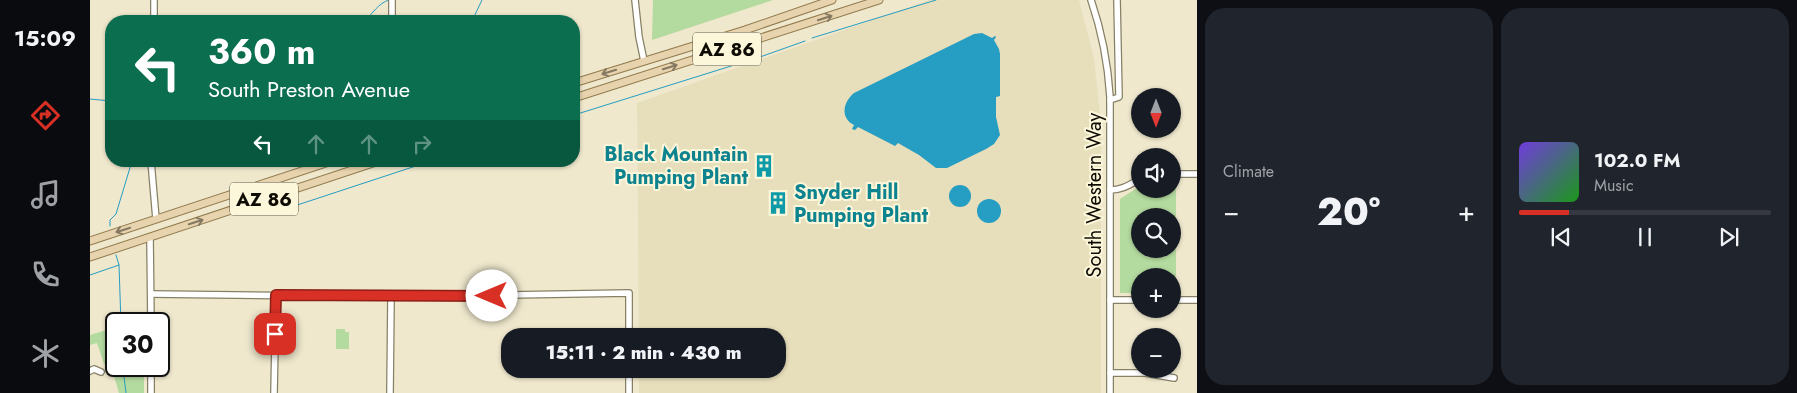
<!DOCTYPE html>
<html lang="en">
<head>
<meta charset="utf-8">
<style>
  body { margin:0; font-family:Jost,sans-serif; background:#20242c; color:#f1f3f6; height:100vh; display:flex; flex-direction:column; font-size:19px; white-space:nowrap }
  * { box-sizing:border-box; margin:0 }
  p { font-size:16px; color:#9ea1a6 }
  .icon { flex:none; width:28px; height:28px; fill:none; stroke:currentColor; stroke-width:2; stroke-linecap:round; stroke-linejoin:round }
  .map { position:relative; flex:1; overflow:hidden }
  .sheet { display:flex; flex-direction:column; gap:8px; padding:8px; background:#0d0f14; width:600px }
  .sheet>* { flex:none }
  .hud { position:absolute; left:15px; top:15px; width:475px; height:152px; border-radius:20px; box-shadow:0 1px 4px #0004; background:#0b6e4f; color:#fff; overflow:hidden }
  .needle { width:32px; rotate:180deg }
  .fabs { position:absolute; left:1041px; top:88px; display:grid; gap:10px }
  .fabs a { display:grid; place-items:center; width:50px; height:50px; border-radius:50%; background:#171b24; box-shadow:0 1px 4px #0004; font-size:25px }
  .speed { position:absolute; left:15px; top:312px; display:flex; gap:10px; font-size:25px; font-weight:700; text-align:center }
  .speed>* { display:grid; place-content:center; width:65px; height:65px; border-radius:50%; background:#171b24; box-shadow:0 1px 4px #0004; line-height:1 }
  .speed .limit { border:2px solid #111; border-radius:8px; background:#fff; color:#111 }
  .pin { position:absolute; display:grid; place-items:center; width:42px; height:42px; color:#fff; margin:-21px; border-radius:10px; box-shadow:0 2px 8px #0006 }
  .me { position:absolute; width:55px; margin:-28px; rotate:270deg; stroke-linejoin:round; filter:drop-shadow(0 0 4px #0008) }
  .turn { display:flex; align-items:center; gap:18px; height:105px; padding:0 20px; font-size:22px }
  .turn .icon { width:65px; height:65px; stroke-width:2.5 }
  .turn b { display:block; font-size:35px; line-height:42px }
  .lanes { display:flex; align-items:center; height:48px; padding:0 20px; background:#0003; justify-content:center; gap:25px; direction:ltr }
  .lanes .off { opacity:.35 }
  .big { font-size:38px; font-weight:800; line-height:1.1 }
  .sheet .card { flex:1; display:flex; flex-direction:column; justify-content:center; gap:8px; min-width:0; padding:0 18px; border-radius:20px; background:#20242c }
  .song { display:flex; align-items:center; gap:15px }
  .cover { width:60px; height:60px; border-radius:8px; background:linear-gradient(135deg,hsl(260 70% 55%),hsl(120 70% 35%)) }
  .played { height:5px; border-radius:2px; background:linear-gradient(90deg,#d93025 20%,#363941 20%) }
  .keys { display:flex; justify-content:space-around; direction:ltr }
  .heat { display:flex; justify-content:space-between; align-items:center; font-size:28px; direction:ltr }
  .sheet .tiles { flex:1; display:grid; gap:8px; grid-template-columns:repeat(2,1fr) }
  .trip { position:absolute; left:411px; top:328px; width:285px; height:50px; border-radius:20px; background:#171b24; box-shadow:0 1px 4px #0004; font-weight:800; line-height:50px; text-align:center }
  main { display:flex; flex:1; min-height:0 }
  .tab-bar { display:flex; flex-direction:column; width:90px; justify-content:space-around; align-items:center; background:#090b0e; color:#9ea1a6 }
  .tab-bar .icon { width:35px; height:35px }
  .tab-bar .selected { color:#d93025 }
  .tab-bar b { font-size:22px; color:#f1f3f6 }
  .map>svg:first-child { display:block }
  .built { fill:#e7debb }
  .green { fill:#b3da9f; fill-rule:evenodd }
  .water { fill:#269dc2 }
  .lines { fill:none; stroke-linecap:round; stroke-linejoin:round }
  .stream { stroke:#269dc2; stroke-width:1 }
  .minor-casing { stroke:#868067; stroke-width:8 }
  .major-casing { stroke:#917a4e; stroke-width:9 }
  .minor { stroke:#fff; stroke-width:5.5 }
  .major { stroke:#e7d3ad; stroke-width:7 }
  .oneway { stroke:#857961 }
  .route-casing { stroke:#8d1f18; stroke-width:12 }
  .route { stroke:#d93025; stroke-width:9 }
  .labels { text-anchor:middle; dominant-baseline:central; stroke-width:4; stroke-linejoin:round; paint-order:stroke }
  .shield { fill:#fcf6da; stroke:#555244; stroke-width:1 }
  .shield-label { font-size:19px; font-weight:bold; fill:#0e0b04 }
  .culture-label { font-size:20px; font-weight:bold; fill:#0d838f; stroke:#fcf6da; text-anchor:end }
  .street-label { font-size:20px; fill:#0e0b04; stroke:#fcf6da }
</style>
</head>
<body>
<main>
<nav class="tab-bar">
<b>15:09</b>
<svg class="icon selected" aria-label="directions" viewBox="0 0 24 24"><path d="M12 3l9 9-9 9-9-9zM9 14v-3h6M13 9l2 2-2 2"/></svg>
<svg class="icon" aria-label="music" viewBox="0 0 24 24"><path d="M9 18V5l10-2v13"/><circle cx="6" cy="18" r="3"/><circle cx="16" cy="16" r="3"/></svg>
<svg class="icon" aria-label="phone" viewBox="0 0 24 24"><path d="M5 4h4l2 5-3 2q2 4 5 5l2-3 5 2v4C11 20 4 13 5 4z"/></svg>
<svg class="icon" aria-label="climate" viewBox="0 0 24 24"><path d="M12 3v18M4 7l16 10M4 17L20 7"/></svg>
</nav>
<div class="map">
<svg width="1107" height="393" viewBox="0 0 1107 393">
  <rect width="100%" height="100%" fill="#efe8cd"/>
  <polygon class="built" points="839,0 989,0 1004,58 1011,126 1011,393 549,393 549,369 688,369 688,336 549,336 547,103"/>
  <g class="green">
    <polygon points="563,0 683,0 562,40"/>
    <path d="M 1083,181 L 1086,181 L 1086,293 L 1083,293 L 1082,276 L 1050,276 L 1050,293 L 1030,293 L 1030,199 L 1050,186 L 1050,189 L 1082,189 ZM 1082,216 L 1082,249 L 1050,249 L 1050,216 Z"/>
    <polygon points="26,327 26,366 54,366 54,393 29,393 24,376 22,374 20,367 14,364 7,343 0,345 0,335"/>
    <polygon points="246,329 255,329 255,332 259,332 259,349 246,349"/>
  </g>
  <g class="water">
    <path d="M 892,33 L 902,38 L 905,36 L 906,37 L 904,40 L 909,49 L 910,54 L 910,96 L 906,97 L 906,117 L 910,135 L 904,144 L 896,149 L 857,168 L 846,168 L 829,155 L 808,143 L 805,146 L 768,127 L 765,130 L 762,129 L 764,125 C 750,118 753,102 764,93 L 884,34 Z"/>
    <circle cx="870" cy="196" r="11"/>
    <circle cx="899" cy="211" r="12"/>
  </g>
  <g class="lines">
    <g class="stream">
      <path d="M 274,21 C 283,14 288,3 299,0"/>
      <polyline points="382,21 392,0"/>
      <polyline points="722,38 846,0"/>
      <polyline points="0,99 21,101"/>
      <polyline points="484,115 670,57 715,41"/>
      <polyline points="186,212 341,161"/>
      <polyline points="20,226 20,220 26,214 42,161"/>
      <polyline points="29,265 31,324"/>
      <polyline points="0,275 29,265 26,255"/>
      <polyline points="34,366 34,377 36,393"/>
    </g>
    <defs>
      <g id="minor">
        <polyline points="545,0 549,37 554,61"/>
        <path d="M 1001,0 C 1012,32 1018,64 1020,97 L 1020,393"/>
        <polyline points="64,21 64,0"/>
        <polyline points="302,21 302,0"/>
        <polyline points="1020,100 1029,97 1027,0"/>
        <polyline points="61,161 66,219"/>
        <polyline points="1082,174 1107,174"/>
        <path d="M 1020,190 C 1032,190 1039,185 1050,179"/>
        <polyline points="60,237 61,324"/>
        <polyline points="61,294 301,297 539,293 539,336"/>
        <polyline points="1020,300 1050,300"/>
        <polyline points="1082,300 1107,300"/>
        <polyline points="61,366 61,393"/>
        <polyline points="0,371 4,369 11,372"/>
        <polyline points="1020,373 1055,373 1084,378"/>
        <polyline points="184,393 186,295"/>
        <polyline points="300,393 301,297"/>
        <polyline points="539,393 539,369"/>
      </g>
      <g id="major">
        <polyline points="484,83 655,30 742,0"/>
        <polyline points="484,98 789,0"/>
        <polyline points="0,241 242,161"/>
        <polyline points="0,257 289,161"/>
      </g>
    </defs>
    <use href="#minor" class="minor-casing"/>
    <use href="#major" class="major-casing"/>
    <use href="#minor" class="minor"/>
    <use href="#major" class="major"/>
  </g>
  <defs><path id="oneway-shaft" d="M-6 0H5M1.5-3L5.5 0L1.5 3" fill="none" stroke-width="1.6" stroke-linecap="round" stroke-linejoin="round" transform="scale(1.25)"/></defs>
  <g class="oneway">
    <use href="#oneway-shaft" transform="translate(735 18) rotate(-18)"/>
    <use href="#oneway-shaft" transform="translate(580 67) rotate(-17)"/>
    <use href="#oneway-shaft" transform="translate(519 72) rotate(163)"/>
    <use href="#oneway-shaft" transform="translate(106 222) rotate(-18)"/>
    <use href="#oneway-shaft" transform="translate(33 230) rotate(162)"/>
  </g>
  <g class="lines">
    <defs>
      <polyline id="route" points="185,334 186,295 402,296"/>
    </defs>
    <use href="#route" class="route-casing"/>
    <use href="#route" class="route"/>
  </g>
  <defs>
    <symbol id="building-bare" viewBox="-9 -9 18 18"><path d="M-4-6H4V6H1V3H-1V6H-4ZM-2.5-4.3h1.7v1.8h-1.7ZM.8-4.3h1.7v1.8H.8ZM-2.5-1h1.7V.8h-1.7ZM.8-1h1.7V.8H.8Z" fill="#0f9aa8" stroke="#fcf6da" stroke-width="2.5" paint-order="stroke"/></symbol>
  </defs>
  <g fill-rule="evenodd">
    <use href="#building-bare" x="658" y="150" width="32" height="32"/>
    <use href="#building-bare" x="672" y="187" width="32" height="32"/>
  </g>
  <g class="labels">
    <g class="shield">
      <rect x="603" y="32.5" width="68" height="33" rx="4"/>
      <rect x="140" y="182.5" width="68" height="33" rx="4"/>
    </g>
    <g class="shield-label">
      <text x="637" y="49">AZ 86</text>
      <text x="174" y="199">AZ 86</text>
    </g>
    <g class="culture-label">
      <text x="658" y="154">Black Mountain<tspan x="658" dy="23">Pumping Plant</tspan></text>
      <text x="704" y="192" text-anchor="start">Snyder Hill<tspan x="704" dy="23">Pumping Plant</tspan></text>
    </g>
    <g class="street-label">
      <text transform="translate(1004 195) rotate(-90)">South Western Way</text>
    </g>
  </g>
</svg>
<div class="fabs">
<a><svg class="needle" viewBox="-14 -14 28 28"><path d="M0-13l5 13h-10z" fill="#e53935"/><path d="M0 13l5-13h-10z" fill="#9ea1a6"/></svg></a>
<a><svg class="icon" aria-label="sound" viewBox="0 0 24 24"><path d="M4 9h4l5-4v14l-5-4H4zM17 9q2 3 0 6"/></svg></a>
<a><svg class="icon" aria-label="search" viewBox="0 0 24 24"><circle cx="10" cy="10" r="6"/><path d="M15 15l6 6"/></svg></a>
<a>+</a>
<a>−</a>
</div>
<div class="speed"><div class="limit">30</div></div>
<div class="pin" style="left:185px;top:334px;background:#d93025"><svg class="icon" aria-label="arrive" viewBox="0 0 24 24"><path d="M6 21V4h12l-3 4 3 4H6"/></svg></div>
<svg class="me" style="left:402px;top:296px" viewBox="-20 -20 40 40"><circle r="19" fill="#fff"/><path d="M0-13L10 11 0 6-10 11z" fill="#d93025"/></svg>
<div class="trip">15:11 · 2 min · 430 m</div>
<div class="hud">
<div class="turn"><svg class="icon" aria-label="left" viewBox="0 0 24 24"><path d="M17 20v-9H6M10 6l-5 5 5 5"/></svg><div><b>360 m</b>South Preston Avenue</div></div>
<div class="lanes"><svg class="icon" aria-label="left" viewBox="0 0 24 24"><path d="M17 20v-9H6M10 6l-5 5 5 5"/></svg><svg class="icon off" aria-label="ahead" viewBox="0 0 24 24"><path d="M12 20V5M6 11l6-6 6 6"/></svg><svg class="icon off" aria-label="ahead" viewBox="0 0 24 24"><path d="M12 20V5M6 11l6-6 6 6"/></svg><svg class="icon off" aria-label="right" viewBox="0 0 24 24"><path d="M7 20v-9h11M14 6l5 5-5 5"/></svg></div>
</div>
</div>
<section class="sheet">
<div class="tiles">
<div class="card"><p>Climate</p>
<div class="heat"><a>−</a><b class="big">20°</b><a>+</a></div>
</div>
<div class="card">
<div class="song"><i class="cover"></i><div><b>102.0 FM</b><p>Music</p></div></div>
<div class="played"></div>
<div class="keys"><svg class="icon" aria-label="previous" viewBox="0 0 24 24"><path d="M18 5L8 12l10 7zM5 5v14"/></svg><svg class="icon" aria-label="pause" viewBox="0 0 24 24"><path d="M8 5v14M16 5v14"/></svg><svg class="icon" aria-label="next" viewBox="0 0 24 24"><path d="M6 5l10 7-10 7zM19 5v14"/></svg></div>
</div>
</div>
</section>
</main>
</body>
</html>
